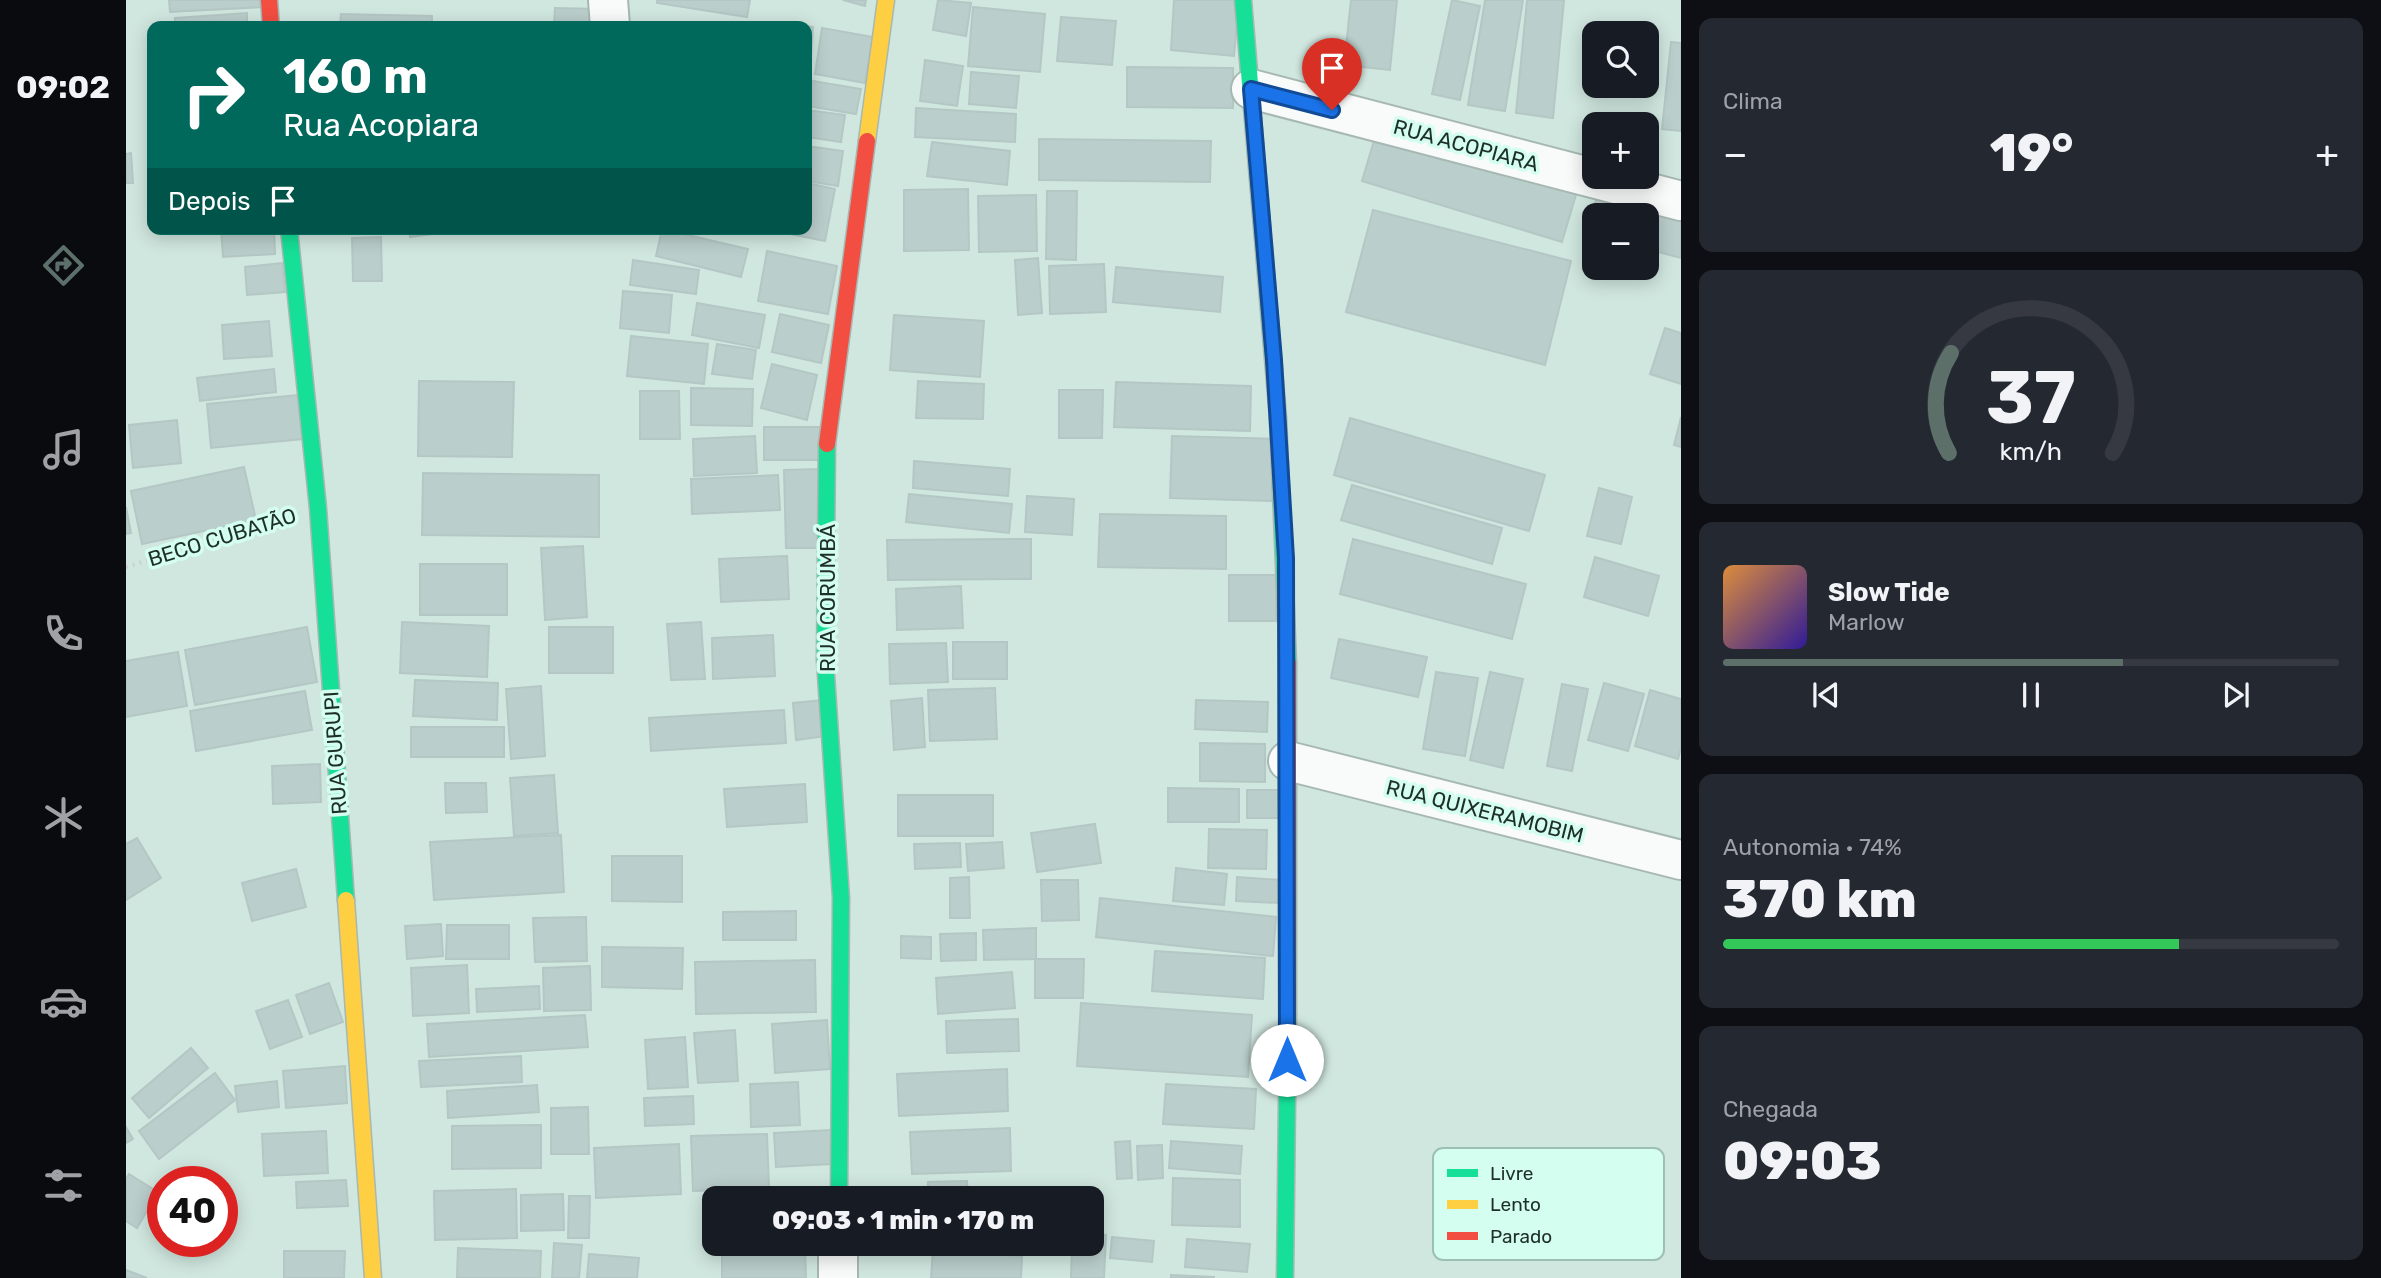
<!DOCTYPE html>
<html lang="pt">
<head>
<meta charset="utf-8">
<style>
  body { margin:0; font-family:Rubik,sans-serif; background:#242831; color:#f1f3f6; height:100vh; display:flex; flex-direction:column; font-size:26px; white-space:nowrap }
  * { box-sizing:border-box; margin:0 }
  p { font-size:23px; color:#9ea1a6 }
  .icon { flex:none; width:38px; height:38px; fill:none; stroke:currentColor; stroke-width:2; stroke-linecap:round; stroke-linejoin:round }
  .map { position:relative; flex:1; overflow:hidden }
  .details { display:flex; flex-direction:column; gap:18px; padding:18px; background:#0d0f14; width:700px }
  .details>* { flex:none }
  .banner { position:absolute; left:21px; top:21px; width:665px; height:214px; border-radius:14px; box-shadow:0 4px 18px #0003; background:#00695c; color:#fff; overflow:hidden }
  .tools { position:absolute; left:1456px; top:21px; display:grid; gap:14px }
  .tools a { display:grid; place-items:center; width:77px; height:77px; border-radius:14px; background:#171b24; box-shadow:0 4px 18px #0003; font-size:35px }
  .speed { position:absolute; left:21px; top:1166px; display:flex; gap:14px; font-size:35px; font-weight:700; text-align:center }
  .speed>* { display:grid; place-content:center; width:91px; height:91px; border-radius:50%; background:#171b24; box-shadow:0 4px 18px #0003; line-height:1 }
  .speed .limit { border:10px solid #d22; background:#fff; color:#111 }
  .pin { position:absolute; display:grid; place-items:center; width:60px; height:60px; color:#fff; margin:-72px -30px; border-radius:50% 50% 50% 0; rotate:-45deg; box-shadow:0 0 7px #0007 }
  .pin .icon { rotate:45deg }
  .me { position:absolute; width:77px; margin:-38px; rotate:0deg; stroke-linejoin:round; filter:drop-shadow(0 0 5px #0008) }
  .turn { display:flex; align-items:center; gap:24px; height:147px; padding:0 21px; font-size:32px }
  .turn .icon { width:91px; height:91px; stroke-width:2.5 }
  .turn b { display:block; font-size:49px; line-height:60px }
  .then { display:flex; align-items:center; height:66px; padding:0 21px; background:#0003; gap:14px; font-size:26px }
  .big { font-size:52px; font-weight:800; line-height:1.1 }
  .details .tile { flex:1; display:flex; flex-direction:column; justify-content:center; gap:10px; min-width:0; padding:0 24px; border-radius:14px; background:#242831 }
  .details .dial { align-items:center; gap:0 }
  .dial svg { height:182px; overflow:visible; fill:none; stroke:#363941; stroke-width:7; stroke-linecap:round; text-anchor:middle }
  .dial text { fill:#f1f3f6; stroke:none }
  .song { display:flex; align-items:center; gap:21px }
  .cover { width:84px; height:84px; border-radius:10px; background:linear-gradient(135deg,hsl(30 70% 55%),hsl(250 70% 35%)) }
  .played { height:7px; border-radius:4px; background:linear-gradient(90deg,#5c6f69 65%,#363941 65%) }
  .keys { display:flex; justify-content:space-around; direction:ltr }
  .heat { display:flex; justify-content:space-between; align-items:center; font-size:38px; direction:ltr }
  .charge { height:10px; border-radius:5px; background:linear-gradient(90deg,#34c759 74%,#363941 0) }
  .trip { position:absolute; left:576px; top:1186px; width:402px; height:70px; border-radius:14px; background:#171b24; box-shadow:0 4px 18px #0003; font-weight:800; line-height:70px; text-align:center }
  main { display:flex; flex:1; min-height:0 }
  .tabs { display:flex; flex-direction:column; width:126px; justify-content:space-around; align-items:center; background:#090b0e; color:#9ea1a6 }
  .tabs .icon { width:49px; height:49px }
  .tabs .on { color:#5c6f69 }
  .tabs b { font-size:32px; color:#f1f3f6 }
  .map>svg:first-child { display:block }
  .building { fill:#bacecb; stroke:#b4c7c4; stroke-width:2 }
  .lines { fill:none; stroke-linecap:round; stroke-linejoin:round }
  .street-casing { stroke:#a7b8b2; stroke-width:42 }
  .fast-casing { stroke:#a7b8b2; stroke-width:19 }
  .slow-casing { stroke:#a7b8b2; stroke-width:19 }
  .jam-casing { stroke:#a7b8b2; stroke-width:19 }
  .path { stroke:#cbd2d0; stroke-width:4.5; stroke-dasharray:2 5; stroke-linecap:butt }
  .street { stroke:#f8fbfa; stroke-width:38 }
  .fast { stroke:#16e098; stroke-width:16 }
  .slow { stroke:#ffcf43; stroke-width:16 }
  .jam { stroke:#f24e42; stroke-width:16 }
  .route-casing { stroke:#114b97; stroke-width:18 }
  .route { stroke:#1a73e8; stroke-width:12 }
  .labels { text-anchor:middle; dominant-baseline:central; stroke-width:7; stroke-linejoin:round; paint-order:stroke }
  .street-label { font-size:21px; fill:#1e2f29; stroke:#d4feef }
  .key { fill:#d4feef; stroke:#9dc0b4; stroke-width:2 }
  .key-label { font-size:19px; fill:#1e2f29 }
</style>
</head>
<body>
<main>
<nav class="tabs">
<b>09:02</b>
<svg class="icon on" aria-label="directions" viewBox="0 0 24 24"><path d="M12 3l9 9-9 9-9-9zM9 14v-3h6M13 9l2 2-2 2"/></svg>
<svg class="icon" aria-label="music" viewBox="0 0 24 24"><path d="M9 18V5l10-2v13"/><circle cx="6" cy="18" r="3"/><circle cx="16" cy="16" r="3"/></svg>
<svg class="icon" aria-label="phone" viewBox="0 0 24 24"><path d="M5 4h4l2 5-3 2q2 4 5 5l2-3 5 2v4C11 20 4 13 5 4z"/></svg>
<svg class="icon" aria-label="climate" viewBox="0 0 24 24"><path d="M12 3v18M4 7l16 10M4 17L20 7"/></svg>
<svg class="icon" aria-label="car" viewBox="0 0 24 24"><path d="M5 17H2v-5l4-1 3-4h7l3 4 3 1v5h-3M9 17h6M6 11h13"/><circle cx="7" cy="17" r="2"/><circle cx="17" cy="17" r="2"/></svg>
<svg class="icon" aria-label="filters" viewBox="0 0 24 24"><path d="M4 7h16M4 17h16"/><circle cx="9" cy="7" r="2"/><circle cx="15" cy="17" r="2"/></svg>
</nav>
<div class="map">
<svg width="1555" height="1278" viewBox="0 0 1555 1278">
  <rect width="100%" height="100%" fill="#d0e7df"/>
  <g class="building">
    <polygon points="43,0 136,0 137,7 44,12"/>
    <polygon points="531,0 624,0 621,17 531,3"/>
    <polygon points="717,0 740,0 739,6"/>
    <polygon points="812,0 845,3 840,36 807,30"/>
    <polygon points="1048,0 1113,0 1108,56 1045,50"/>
    <polygon points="1225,0 1271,0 1264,70 1218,65"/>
    <polygon points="1326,0 1354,6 1334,100 1306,94"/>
    <polygon points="1359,0 1397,0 1379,111 1342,105"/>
    <polygon points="1401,0 1438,0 1427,118 1390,113"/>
    <polygon points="847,7 919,14 914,72 842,66"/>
    <polygon points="429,8 473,9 473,26 428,26"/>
    <polygon points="121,13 121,26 49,26 49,18"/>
    <polygon points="215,14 306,16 306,26 214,26"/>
    <polygon points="935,17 990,21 986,65 931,61"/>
    <polygon points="630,22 678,26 629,26"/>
    <polygon points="681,26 687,27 684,70 681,70"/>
    <polygon points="696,28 747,37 739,83 689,74"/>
    <polygon points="1545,42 1555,43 1555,131 1536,129"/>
    <polygon points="799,60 837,66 831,106 794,101"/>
    <polygon points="1001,67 1107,68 1107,108 1001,107"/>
    <polygon points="845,72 893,76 890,108 843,104"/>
    <polygon points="681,80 735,89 730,114 681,106"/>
    <polygon points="790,108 890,114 889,142 789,137"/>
    <polygon points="681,110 719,115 715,142 681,137"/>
    <polygon points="1252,127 1452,188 1436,242 1236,181"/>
    <polygon points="913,139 1085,141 1084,182 913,180"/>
    <polygon points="806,142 884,151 881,185 801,176"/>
    <polygon points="681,146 717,151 712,186 681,181"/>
    <polygon points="5,153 7,183 0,183 0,154"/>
    <polygon points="681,183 709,189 699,241 639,229 681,229"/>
    <polygon points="1474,186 1555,208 1555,258 1521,249 1521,215 1468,215 1468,234 1461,232"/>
    <polygon points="842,189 843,250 778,251 778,190"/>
    <polygon points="921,191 951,191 950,260 920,259"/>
    <polygon points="910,195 911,251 853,252 852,196"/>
    <polygon points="1247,210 1445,261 1419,365 1220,312"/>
    <polygon points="95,229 148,229 149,254 97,257"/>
    <polygon points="226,229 266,229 266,230 226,232"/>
    <polygon points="283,229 327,229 328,231 284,237"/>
    <polygon points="536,229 622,249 615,277 530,256"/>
    <polygon points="255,237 256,281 227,281 226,238"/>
    <polygon points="641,251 711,266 702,314 632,301"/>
    <polygon points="912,258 916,313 892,315 889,260"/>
    <polygon points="507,260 573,270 570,294 504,285"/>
    <polygon points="156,263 159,292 121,295 119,267"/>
    <polygon points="978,264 980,312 924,314 923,266"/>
    <polygon points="990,267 1097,277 1094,312 987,302"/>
    <polygon points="497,291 546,295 543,333 494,328"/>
    <polygon points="571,303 639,315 633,348 566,335"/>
    <polygon points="654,314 703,325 695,363 646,352"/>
    <polygon points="768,315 858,321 854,377 764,370"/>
    <polygon points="143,321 146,356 98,359 96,325"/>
    <polygon points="1539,328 1555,333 1555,384 1524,374"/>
    <polygon points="505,336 582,344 578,384 501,376"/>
    <polygon points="591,344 630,350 626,379 586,374"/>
    <polygon points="646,364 691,375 681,420 635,408"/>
    <polygon points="148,369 150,392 74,401 71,378"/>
    <polygon points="293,381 388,382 386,457 292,456"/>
    <polygon points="792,381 858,384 857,419 790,418"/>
    <polygon points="990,382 1125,386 1124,431 988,427"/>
    <polygon points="565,388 627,389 626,426 565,425"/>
    <polygon points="933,390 977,390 976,438 933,438"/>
    <polygon points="514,391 553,391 554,439 514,439"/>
    <polygon points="172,395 177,439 85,448 81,404"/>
    <polygon points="1555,417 1555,447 1548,445"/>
    <polygon points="1224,418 1419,475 1403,531 1208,475"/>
    <polygon points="51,420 55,463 7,468 3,425"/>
    <rect x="638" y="427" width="57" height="33"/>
    <polygon points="629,436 631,473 568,476 567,439"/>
    <polygon points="1046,436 1151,439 1149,501 1044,498"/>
    <polygon points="788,461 884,469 882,496 787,488"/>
    <polygon points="118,467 130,520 16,544 5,491"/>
    <polygon points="695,469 698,548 660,548 658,470"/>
    <polygon points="297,473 473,475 473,537 296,535"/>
    <polygon points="652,475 654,510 566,514 565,479"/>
    <polygon points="1226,485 1376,528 1366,564 1215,520"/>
    <polygon points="1473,488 1506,497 1495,544 1461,536"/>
    <polygon points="783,494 886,504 883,533 780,522"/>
    <polygon points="901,496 948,499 946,535 899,532"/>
    <polygon points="0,507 5,533 0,534"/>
    <polygon points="974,514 1100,516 1100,569 972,567"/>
    <polygon points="905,539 905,579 762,580 761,540"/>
    <polygon points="1227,539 1400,584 1386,639 1214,594"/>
    <polygon points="457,546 461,617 419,620 415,548"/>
    <polygon points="661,556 663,599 595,602 593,559"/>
    <polygon points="1469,557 1533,576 1522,616 1458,597"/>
    <rect x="294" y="564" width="87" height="51"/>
    <rect x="1103" y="575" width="47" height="46"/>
    <polygon points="835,586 837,628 771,630 770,589"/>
    <polygon points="276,622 363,626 361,677 274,673"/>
    <polygon points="575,622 579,679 545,680 541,624"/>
    <polygon points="181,627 191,682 69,705 59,650"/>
    <rect x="423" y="627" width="64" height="46"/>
    <polygon points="647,635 649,676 587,679 586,638"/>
    <polygon points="1213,639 1301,657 1292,697 1205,678"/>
    <rect x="827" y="642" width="54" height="37"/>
    <polygon points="820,643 822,682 764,684 763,644"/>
    <polygon points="52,652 61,706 0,717 0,661"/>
    <polygon points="1310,672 1352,678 1339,756 1297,749"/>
    <polygon points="1364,672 1397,679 1377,768 1344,760"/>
    <polygon points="289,680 372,683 371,720 287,716"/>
    <polygon points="1478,683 1518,694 1502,751 1462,740"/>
    <polygon points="1436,684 1462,689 1446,771 1421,766"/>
    <polygon points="415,686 419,756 385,759 380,689"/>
    <polygon points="869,688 871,739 804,741 802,690"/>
    <polygon points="1524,690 1555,699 1555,748 1552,759 1509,746"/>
    <polygon points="179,691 186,730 70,751 64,711"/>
    <polygon points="796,698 799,747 768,750 765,701"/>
    <polygon points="697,700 701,736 670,740 667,703"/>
    <polygon points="1070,700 1142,702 1141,732 1069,729"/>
    <polygon points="658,710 660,743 525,751 523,718"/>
    <rect x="285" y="727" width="93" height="30"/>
    <polygon points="1074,743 1139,744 1139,782 1074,781"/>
    <polygon points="194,764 195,802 147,804 146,766"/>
    <polygon points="428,775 432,833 388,836 384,778"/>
    <polygon points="319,783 360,783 361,812 320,813"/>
    <polygon points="679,784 681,822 601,827 598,789"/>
    <polygon points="1042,788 1113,789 1113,822 1042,822"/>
    <rect x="1121" y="790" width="33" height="28"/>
    <rect x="772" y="795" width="95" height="41"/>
    <polygon points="969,824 975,863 911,872 905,833"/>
    <polygon points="1083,829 1141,830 1140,869 1082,868"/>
    <polygon points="435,835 438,892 308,900 304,842"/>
    <polygon points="11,838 35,878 0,900 0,844"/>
    <polygon points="876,842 878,868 842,871 840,844"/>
    <polygon points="834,843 835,867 789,869 788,844"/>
    <polygon points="486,856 556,856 556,902 486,901"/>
    <polygon points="1050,868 1101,874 1098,905 1047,901"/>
    <polygon points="170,869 180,907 126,921 116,883"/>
    <polygon points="843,877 844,918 824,918 824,878"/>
    <polygon points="1111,877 1154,880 1153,903 1110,901"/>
    <polygon points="915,880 952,880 953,920 916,921"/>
    <polygon points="974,898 1150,917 1147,956 970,937"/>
    <polygon points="670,911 670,940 597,940 597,912"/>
    <polygon points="460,917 461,961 409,962 407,918"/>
    <polygon points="315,924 317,956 281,959 279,926"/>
    <polygon points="321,925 383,925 383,959 320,959"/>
    <polygon points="910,928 910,959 858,960 857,930"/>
    <polygon points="850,933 850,960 815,961 814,934"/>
    <polygon points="775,936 805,937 805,959 775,958"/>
    <polygon points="476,947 557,948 556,989 476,987"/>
    <polygon points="1029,951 1139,958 1137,999 1026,991"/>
    <polygon points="909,959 958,959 957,998 909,998"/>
    <polygon points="689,960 690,1012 570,1014 569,962"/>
    <polygon points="341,965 343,1013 287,1016 285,968"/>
    <polygon points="464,966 465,1010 418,1011 417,968"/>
    <polygon points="886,972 889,1008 812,1014 810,978"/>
    <polygon points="203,983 217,1022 184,1034 170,995"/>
    <polygon points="413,986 414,1009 351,1012 350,989"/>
    <polygon points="162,1000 176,1037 144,1049 130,1011"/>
    <polygon points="955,1003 1126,1015 1122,1077 951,1066"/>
    <polygon points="459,1015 462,1047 303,1057 301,1024"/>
    <polygon points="892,1019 893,1051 821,1053 820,1021"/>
    <polygon points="701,1020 704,1069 649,1073 646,1024"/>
    <polygon points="609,1030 612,1081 572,1083 568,1033"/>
    <polygon points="559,1037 562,1087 522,1089 519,1040"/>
    <polygon points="65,1048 82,1068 23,1118 6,1098"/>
    <polygon points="395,1056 396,1082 295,1087 293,1061"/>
    <polygon points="219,1066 221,1103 160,1108 157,1071"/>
    <polygon points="881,1069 882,1111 773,1116 771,1074"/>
    <polygon points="89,1073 109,1100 33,1159 13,1131"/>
    <polygon points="151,1081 153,1107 112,1112 109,1086"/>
    <polygon points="672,1082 674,1125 625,1127 624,1084"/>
    <polygon points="1040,1084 1130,1089 1128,1129 1037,1124"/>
    <polygon points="411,1085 413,1112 322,1118 321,1091"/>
    <polygon points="567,1096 568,1124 519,1126 518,1098"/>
    <polygon points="462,1107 463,1154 425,1154 425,1108"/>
    <polygon points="415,1125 415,1168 326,1169 326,1126"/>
    <polygon points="0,1127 7,1139 0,1143"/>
    <polygon points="884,1128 885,1171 786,1174 784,1132"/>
    <polygon points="705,1130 706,1164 650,1167 648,1133"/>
    <polygon points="200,1131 202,1173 138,1176 136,1134"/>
    <polygon points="641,1134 643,1188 567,1191 565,1136"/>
    <polygon points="1004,1141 1006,1178 991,1179 989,1142"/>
    <polygon points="1045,1141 1116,1146 1114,1174 1043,1168"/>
    <polygon points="553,1144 555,1194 470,1198 468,1148"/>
    <polygon points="1036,1145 1037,1178 1012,1180 1011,1146"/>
    <polygon points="3,1174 32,1192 11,1228 0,1221 0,1179"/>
    <polygon points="1047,1178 1114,1180 1114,1227 1046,1225"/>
    <polygon points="220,1180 222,1206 171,1208 170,1182"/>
    <polygon points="841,1181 842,1199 802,1199 802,1182"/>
    <polygon points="390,1189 391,1238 309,1240 308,1191"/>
    <polygon points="437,1194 438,1230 395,1231 395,1195"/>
    <polygon points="443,1196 464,1196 463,1238 442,1238"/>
    <polygon points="37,1202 37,1232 26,1227"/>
    <polygon points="966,1234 980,1235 978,1278 945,1278 946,1244 966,1244"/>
    <polygon points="986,1237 1028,1241 1026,1262 984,1258"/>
    <polygon points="1061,1239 1124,1244 1121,1272 1059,1267"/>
    <polygon points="428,1243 456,1245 453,1278 426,1278"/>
    <polygon points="332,1248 415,1251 414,1278 331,1278"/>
    <polygon points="679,1249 680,1278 596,1278 596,1251"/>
    <polygon points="807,1250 896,1256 895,1278 805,1278"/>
    <polygon points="158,1251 219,1251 218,1278 158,1278"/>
    <polygon points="463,1254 513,1258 511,1278 461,1278"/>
    <polygon points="0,1270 21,1278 0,1278"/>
    <polygon points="1045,1275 1088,1277 1088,1278 1045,1278"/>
  </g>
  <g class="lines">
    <defs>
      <g id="street">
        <polyline points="482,0 484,26"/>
        <polyline points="1125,89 1555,201"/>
        <polyline points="1162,761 1555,860"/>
        <polyline points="712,1278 712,1244"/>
      </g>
      <g id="fast">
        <polyline points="1117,0 1152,418 1162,663"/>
        <polyline points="163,229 192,508 220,900"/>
        <polyline points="701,444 699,660 715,898 713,1199"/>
        <polyline points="1159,1278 1162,1014"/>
      </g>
      <g id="slow">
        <polyline points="741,141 760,0"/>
        <polyline points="220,900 247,1278"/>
      </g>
      <g id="jam">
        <polyline points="143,0 145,26"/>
        <polyline points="701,444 741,141"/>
        <polyline points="1162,663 1162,1014"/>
      </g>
    </defs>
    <use href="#street" class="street-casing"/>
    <use href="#fast" class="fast-casing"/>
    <use href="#slow" class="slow-casing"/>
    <use href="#jam" class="jam-casing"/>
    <polyline class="path" points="0,567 154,519"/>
    <use href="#street" class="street"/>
    <use href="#fast" class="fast"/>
    <use href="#slow" class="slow"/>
    <use href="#jam" class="jam"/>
  </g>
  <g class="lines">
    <defs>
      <polyline id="route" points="1161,1060 1160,558 1148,360 1125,89 1206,110"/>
    </defs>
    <use href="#route" class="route-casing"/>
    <use href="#route" class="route"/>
  </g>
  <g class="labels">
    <g class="street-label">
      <text transform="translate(1340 145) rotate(15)">RUA ACOPIARA</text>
      <text transform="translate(96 537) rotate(-17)">BECO CUBATÃO</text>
      <text transform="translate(701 598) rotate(-90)">RUA CORUMBÁ</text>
      <text transform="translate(209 753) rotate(-94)">RUA GURUPI</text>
      <text transform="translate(1359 811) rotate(14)">RUA QUIXERAMOBIM</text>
    </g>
  </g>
  <rect x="1307" y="1148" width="231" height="112" rx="10" class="key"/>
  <rect x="1321" y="1169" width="31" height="8" fill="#16e098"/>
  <rect x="1321" y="1200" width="31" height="9" fill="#ffcf43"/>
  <rect x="1321" y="1232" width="31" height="8" fill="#f24e42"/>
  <g class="key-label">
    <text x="1364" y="1180">Livre</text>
    <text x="1364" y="1211">Lento</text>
    <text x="1364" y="1243">Parado</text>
  </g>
</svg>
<div class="tools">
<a><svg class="icon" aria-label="search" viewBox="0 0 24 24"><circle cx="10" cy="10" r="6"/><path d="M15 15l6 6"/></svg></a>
<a>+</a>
<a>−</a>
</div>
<div class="speed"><div class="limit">40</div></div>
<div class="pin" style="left:1206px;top:110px;background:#d93025"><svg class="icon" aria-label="arrive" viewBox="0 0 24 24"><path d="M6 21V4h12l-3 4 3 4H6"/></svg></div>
<svg class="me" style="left:1161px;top:1060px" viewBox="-20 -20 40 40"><circle r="19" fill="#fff"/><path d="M0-13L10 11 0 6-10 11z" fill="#1a73e8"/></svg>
<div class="trip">09:03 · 1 min · 170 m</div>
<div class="banner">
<div class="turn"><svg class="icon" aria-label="right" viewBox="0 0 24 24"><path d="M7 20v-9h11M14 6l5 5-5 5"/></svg><div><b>160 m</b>Rua Acopiara</div></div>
<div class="then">Depois<svg class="icon" aria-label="arrive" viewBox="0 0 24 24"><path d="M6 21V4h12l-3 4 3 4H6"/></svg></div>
</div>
</div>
<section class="details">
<div class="tile"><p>Clima</p>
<div class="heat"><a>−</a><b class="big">19°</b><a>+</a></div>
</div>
<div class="tile dial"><svg viewBox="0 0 100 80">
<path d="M14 69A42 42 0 1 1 86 69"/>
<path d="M14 69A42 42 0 0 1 15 25" stroke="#5c6f69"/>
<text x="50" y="56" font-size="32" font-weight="700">37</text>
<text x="50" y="72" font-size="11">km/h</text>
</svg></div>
<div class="tile">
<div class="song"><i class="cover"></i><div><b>Slow Tide</b><p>Marlow</p></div></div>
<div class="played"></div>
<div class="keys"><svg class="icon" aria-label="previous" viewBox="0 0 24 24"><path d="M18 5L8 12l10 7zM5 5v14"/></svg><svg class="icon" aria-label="pause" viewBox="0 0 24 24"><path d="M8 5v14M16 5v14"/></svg><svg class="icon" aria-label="next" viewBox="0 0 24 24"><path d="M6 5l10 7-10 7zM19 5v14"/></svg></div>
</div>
<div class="tile"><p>Autonomia · 74%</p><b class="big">370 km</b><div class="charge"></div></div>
<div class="tile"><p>Chegada</p><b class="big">09:03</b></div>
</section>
</main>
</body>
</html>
